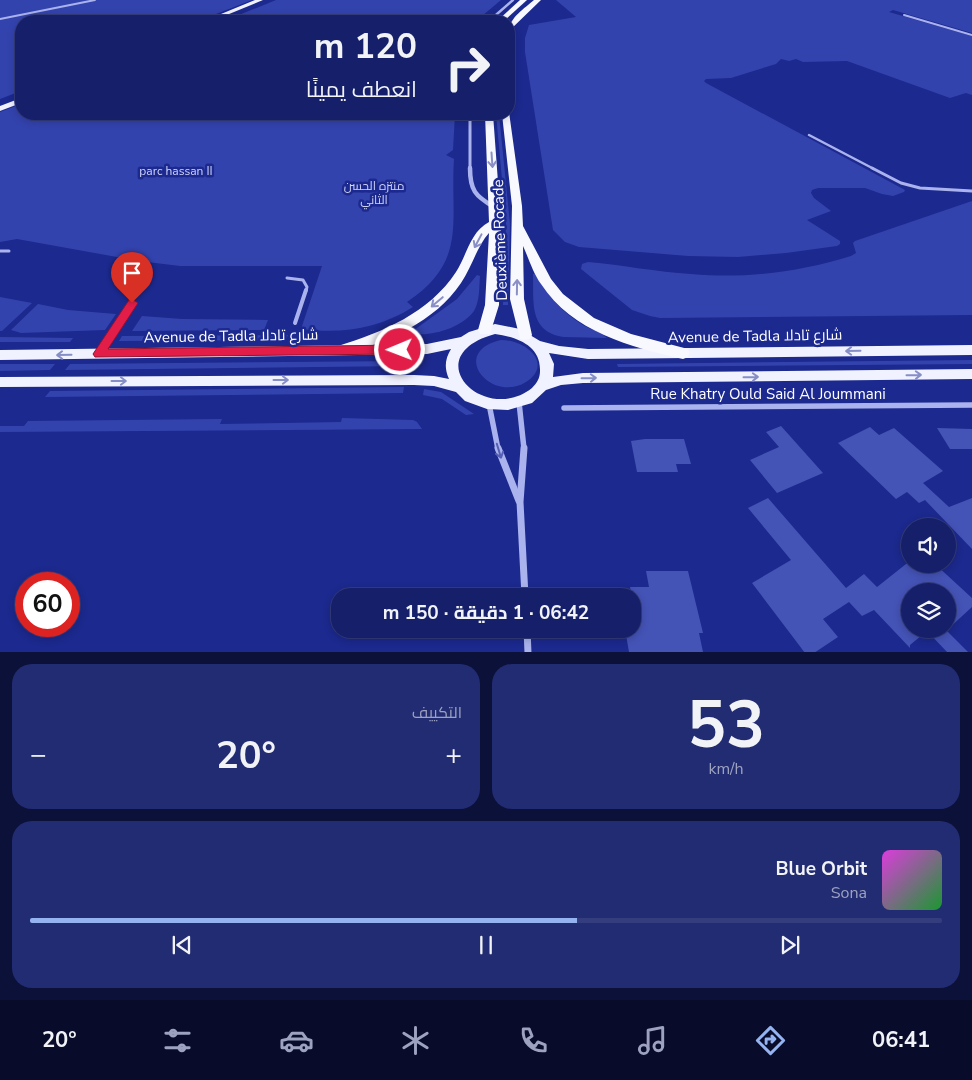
<!DOCTYPE html>
<html lang="ar">
<head>
<meta charset="utf-8">
<style>
  body { margin:0; font-family:"Nunito Sans",Cairo,sans-serif; background:#222c72; color:#f1f3f6; direction:rtl; height:100vh; display:flex; flex-direction:column; font-size:19px; white-space:nowrap }
  * { box-sizing:border-box; margin:0 }
  p { font-size:16px; color:#9da2c1 }
  .icon { flex:none; width:28px; height:28px; fill:none; stroke:currentColor; stroke-width:2; stroke-linecap:round; stroke-linejoin:round }
  .map { position:relative; height:652px; overflow:hidden; direction:ltr }
  .drawer { display:flex; flex-direction:column; gap:12px; padding:12px; background:#0c113a; flex:1 }
  .drawer>* { flex:none }
  .guide { position:absolute; left:15px; top:15px; width:500px; height:105px; border-radius:20px; box-shadow:0 2px 8px #0003,0 0 0 1px #343d7e; direction:rtl; background:#151f6a; color:#f1f3f6; overflow:hidden }
  .tools { position:absolute; left:901px; top:518px; display:grid; gap:10px }
  .tools a { display:grid; place-items:center; width:55px; height:55px; border-radius:50%; background:#151f6a; box-shadow:0 2px 8px #0003,0 0 0 1px #343d7e; font-size:25px }
  .speed { position:absolute; left:15px; top:572px; display:flex; gap:10px; font-size:25px; font-weight:700; text-align:center }
  .speed>* { display:grid; place-content:center; width:65px; height:65px; border-radius:50%; background:#151f6a; box-shadow:0 2px 8px #0003,0 0 0 1px #343d7e; line-height:1 }
  .speed .limit { border:8px solid #d22; background:#fff; color:#111 }
  .pin { position:absolute; display:grid; place-items:center; width:42px; height:42px; color:#fff; margin:-51px -21px; border-radius:50% 50% 50% 0; rotate:-45deg; box-shadow:0 0 5px #0007 }
  .pin .icon { rotate:45deg }
  .me { position:absolute; width:55px; margin:-28px; rotate:269deg; stroke-linejoin:round; filter:drop-shadow(0 0 4px #0008) }
  .turn { display:flex; align-items:center; gap:18px; height:105px; padding:0 15px; font-size:22px }
  .turn .icon { width:65px; height:65px; stroke-width:2.5 }
  .turn b { display:block; font-size:35px; line-height:42px }
  .big { font-size:38px; font-weight:700; line-height:1.1 }
  .drawer .tile { flex:1; display:flex; flex-direction:column; justify-content:center; gap:8px; min-width:0; padding:0 18px; border-radius:20px; background:#222c72 }
  .drawer .dial { align-items:center; gap:0 }
  .dial b { font-size:65px; line-height:1 }
  .song { display:flex; align-items:center; gap:15px }
  .cover { width:60px; height:60px; border-radius:8px; background:linear-gradient(135deg,hsl(300 70% 55%),hsl(130 70% 35%)) }
  .played { height:5px; border-radius:2px; background:linear-gradient(90deg,#95b2f1 60%,#343d7e 60%) }
  .keys { display:flex; justify-content:space-around; direction:ltr }
  .heat { display:flex; justify-content:space-between; align-items:center; font-size:28px; direction:ltr }
  .drawer .tiles { flex:1; display:grid; gap:12px; grid-template-columns:1fr 1fr }
  .tile:last-child { grid-column:span 2 }
  .trip { position:absolute; left:331px; top:588px; width:310px; height:50px; border-radius:20px; background:#151f6a; box-shadow:0 2px 8px #0003,0 0 0 1px #343d7e; font-weight:700; line-height:50px; text-align:center; direction:rtl }
  .tab-bar { display:flex; height:80px; justify-content:space-around; align-items:center; background:#080c2a; color:#9da2c1 }
  .tab-bar .icon { width:35px; height:35px }
  .tab-bar .current { color:#95b2f1 }
  .tab-bar b { font-size:22px; color:#f1f3f6 }
  .map>svg:first-child { display:block }
  .green { fill:#3343ae }
  .building { fill:#4453b6 }
  .lines { fill:none; stroke-linecap:round; stroke-linejoin:round }
  .service-far3 { stroke:#aab3ed; stroke-width:2 }
  .service-far2 { stroke:#aab3ed; stroke-width:2.5 }
  .service-far1 { stroke:#aab3ed; stroke-width:3 }
  .service { stroke:#aab3ed; stroke-width:4 }
  .minor-far4 { stroke:#aab3ed; stroke-width:2.5 }
  .minor-far3 { stroke:#aab3ed; stroke-width:3 }
  .minor-far2 { stroke:#aab3ed; stroke-width:4.5 }
  .minor-far1 { stroke:#aab3ed; stroke-width:5.5 }
  .minor { stroke:#aab3ed; stroke-width:7 }
  .primary { fill:#f1f2ff; fill-rule:evenodd }
  .trunk { fill:#f8f8ff; fill-rule:evenodd }
  .oneway { stroke:#8a90c6 }
  .oneway2 { stroke:#868ec6 }
  .oneway3 { stroke:#5560b4 }
  .route { fill:#e11d48; stroke:#92132f }
  .labels { text-anchor:middle; dominant-baseline:central; stroke-width:5; stroke-linejoin:round; paint-order:stroke }
  .far-park-label { font-size:12px; fill:#d0d5fa; stroke:#1c298e }
  .street-label { font-size:15px; fill:#fff; stroke:#1c298e }
</style>
</head>
<body>
<div class="map">
<svg width="972" height="653" viewBox="0 0 972 653">
  <rect width="100%" height="100%" fill="#1c298e"/>
  <g class="green">
    <polygon points="0,0 252,0 198,21 21,21 21,91 0,99"/>
    <polygon points="276,0 501,0 476,21 224,21"/>
    <polygon points="556,0 972,0 972,33 893,10 889,12 972,36 972,95 966,93 950,98 847,61 803,62 796,59 789,61 781,59 776,64 731,78 706,79 704,81 706,83 905,190 904,192 893,196 882,194 865,188 818,188 812,190 811,193 814,198 831,211 807,220 840,241 840,244 837,246 786,253 738,257 688,256 579,247 565,242 553,230 525,52 525,38 529,25 576,17"/>
    <path d="M 21,104 L 21,114 L 455,114 L 453,150 L 446,155 L 454,159 C 450,223 468,261 407,302 L 413,307 C 378,329 342,334 301,329 L 322,266 L 180,266 L 139,261 L 17,239 L 0,242 L 0,112 Z"/>
    <polygon points="496,114 499,114 510,224 508,305 503,305 506,223"/>
    <path d="M 972,201 L 972,315 L 660,318 L 650,316 L 632,310 L 581,269 L 582,264 L 588,262 C 622,265 657,272 691,274 C 746,279 799,272 851,256 L 856,253 L 853,243 L 855,241 Z"/>
    <path d="M 533,274 L 535,274 C 548,296 562,312 583,325 C 590,329 601,332 607,338 L 564,337 C 528,332 534,301 533,274 Z"/>
    <path d="M 477,275 L 480,276 C 479,287 480,301 474,311 C 462,328 429,338 410,333 L 457,299 Z"/>
    <polygon points="0,297 32,303 2,331 0,331"/>
    <polygon points="38,304 68,310 116,314 105,330 21,333 11,330"/>
    <polygon points="142,316 182,319 268,320 264,330 132,331"/>
    <polygon points="288,335 286,340 119,341 122,336"/>
    <polygon points="0,337 73,338 70,342 0,342"/>
    <path d="M 501,340 C 526,340 554,364 526,382 C 491,404 448,352 501,340 Z"/>
    <polygon points="972,360 972,364 618,367 617,364"/>
    <polygon points="407,361 406,366 65,370 70,364"/>
    <polygon points="0,364 55,364 50,370 0,371"/>
    <polygon points="404,387 403,393 45,397 50,391"/>
    <polygon points="424,389 441,392 474,414 466,415 442,399 423,395"/>
    <polygon points="342,418 413,420 417,422 422,429 0,432 0,426 24,426 28,421 222,419 220,424 341,422"/>
  </g>
  <g class="building">
    <polygon points="781,426 823,473 777,493 750,460 779,447 766,432"/>
    <polygon points="870,427 879,435 894,428 943,471 923,483 949,507 972,498 972,549 925,500 919,503 907,492 896,499 838,443"/>
    <polygon points="937,428 972,429 972,449 950,449"/>
    <polygon points="645,439 684,439 691,464 676,464 678,472 637,472 631,441"/>
    <polygon points="768,498 846,588 864,574 877,587 906,564 935,564 972,598 972,607 948,629 948,591 910,591 910,629 945,629 969,653 948,653 927,631 910,645 910,648 874,610 862,616 849,602 823,619 838,637 814,653 805,653 752,583 791,560 748,508"/>
    <polygon points="646,571 688,571 703,633 699,633 703,652 629,652 625,629 632,629 632,596 630,587 649,587"/>
  </g>
  <g class="lines">
    <g class="service-far3">
      <polyline points="904,15 972,35"/>
      <polyline points="0,19 95,0"/>
    </g>
    <polyline class="service-far2" points="809,135 874,169"/>
    <g class="service-far1">
      <polyline points="872,168 901,183 920,188 972,191"/>
      <polyline points="0,251 9,251"/>
      <polyline points="287,278 303,280 307,287 306,291"/>
    </g>
    <g class="service">
      <polyline points="295,323 306,290"/>
      <polyline points="100,352 132,303"/>
    </g>
    <polyline class="minor-far4" points="489,21 513,0"/>
    <polyline class="minor-far3" points="470,114 470,169"/>
    <path class="minor-far2" d="M 470,168 C 470,190 475,196 494,207"/>
    <g class="minor-far1">
      <polyline points="519,402 524,449"/>
      <polyline points="489,404 498,449"/>
      <polyline points="564,408 972,405"/>
    </g>
    <g class="minor">
      <polyline points="498,448 519,501"/>
      <polyline points="524,448 520,502 525,596"/>
      <polyline points="527,629 528,653"/>
    </g>
    <g class="primary">
      <polygon points="255,0 263,0 212,21 204,21"/>
      <polygon points="21,98 21,103 0,111 0,106"/>
      <path d="M 495,324 L 520,329 L 540,341 L 559,346 L 588,349 L 972,345 L 972,355 L 588,359 L 549,353 L 554,364 L 553,377 L 583,373 L 972,369 L 972,379 L 583,383 L 561,385 L 546,390 L 532,403 L 508,410 L 487,409 L 465,401 L 456,392 L 434,386 L 414,385 L 0,387 L 0,377 L 414,375 L 434,376 L 449,379 C 444,368 445,359 451,349 L 427,354 L 0,360 L 0,350 L 427,344 L 461,337 L 469,332 ZM 495,334 C 516,337 541,345 540,371 C 540,378 537,383 532,388 C 484,426 415,356 495,334 Z"/>
    </g>
    <g class="trunk">
      <polygon points="520,0 527,0 504,21 497,21"/>
      <path d="M 534,0 L 541,0 L 509,31 C 509,18 525,8 534,0 Z"/>
      <path d="M 509,112 L 522,206 L 523,226 L 551,279 L 563,294 L 594,318 L 631,334 L 688,349 L 690,353 L 688,357 L 683,359 C 631,347 572,332 541,284 C 533,273 529,259 523,246 L 524,299 L 532,335 L 530,339 L 525,340 L 520,339 L 510,299 L 512,206 L 502,114 Z"/>
      <path d="M 485,114 L 493,114 L 501,223 L 499,305 L 490,334 L 480,334 L 478,330 L 485,305 L 489,233 C 477,246 472,267 461,283 C 435,322 387,342 343,355 L 338,354 L 336,350 L 338,346 C 383,332 429,313 456,272 C 467,255 470,232 489,222 Z"/>
    </g>
  </g>
  <defs><path id="oneway-shaft" d="M-6 0H5M1.5-3L5.5 0L1.5 3" fill="none" stroke-width="1.6" stroke-linecap="round" stroke-linejoin="round" transform="scale(1.25)"/></defs>
  <g class="oneway">
    <use href="#oneway-shaft" transform="translate(492 160) rotate(86)"/>
    <use href="#oneway-shaft" transform="translate(478 241) rotate(118)"/>
    <use href="#oneway-shaft" transform="translate(517 287) rotate(-89)"/>
    <use href="#oneway-shaft" transform="translate(437 302) rotate(140)"/>
  </g>
  <g class="oneway2">
    <use href="#oneway-shaft" transform="translate(853 351) rotate(179)"/>
    <use href="#oneway-shaft" transform="translate(64 355) rotate(179)"/>
    <use href="#oneway-shaft" transform="translate(914 375) rotate(-1)"/>
    <use href="#oneway-shaft" transform="translate(751 377) rotate(-1)"/>
    <use href="#oneway-shaft" transform="translate(589 378) rotate(-1)"/>
    <use href="#oneway-shaft" transform="translate(281 380)"/>
    <use href="#oneway-shaft" transform="translate(119 381)"/>
  </g>
  <use class="oneway3" href="#oneway-shaft" transform="translate(499 451) rotate(73)"/>
  <polygon class="route" points="132,299 138,303 108,349 400,345 406,350 400,354 95,357 93,354 129,300"/>
  <g class="labels">
    <g class="far-park-label">
      <text x="176" y="171">parc hassan II</text>
      <text x="374" y="186">منتزه الحسن<tspan x="374" dy="14">الثاني</tspan></text>
    </g>
    <g class="street-label">
      <text transform="translate(500 240) rotate(-92)">Deuxième Rocade</text>
      <text transform="translate(231 336) rotate(-1)">Avenue de Tadla شارع تادلا</text>
      <text transform="translate(755 336) rotate(-1)">Avenue de Tadla شارع تادلا</text>
      <text x="768" y="394">Rue Khatry Ould Said Al Joummani</text>
    </g>
  </g>
</svg>
<div class="tools">
<a><svg class="icon" aria-label="sound" viewBox="0 0 24 24"><path d="M4 9h4l5-4v14l-5-4H4zM17 9q2 3 0 6"/></svg></a>
<a><svg class="icon" aria-label="layers" viewBox="0 0 24 24"><path d="M12 4l9 5-9 5-9-5zM3 14l9 5 9-5"/></svg></a>
</div>
<div class="speed"><div class="limit">60</div></div>
<div class="pin" style="left:132px;top:303px;background:#d93025"><svg class="icon" aria-label="arrive" viewBox="0 0 24 24"><path d="M6 21V4h12l-3 4 3 4H6"/></svg></div>
<svg class="me" style="left:400px;top:350px" viewBox="-20 -20 40 40"><circle r="17" fill="#e11d48" stroke="#fff" stroke-width="3"/><path d="M0-11L8 9 0 5-8 9z" fill="#fff"/></svg>
<div class="trip">06:42 · 1 دقيقة · 150 m</div>
<div class="guide">
<div class="turn"><svg class="icon" aria-label="right" viewBox="0 0 24 24"><path d="M7 20v-9h11M14 6l5 5-5 5"/></svg><div><b>120 m</b>انعطف يمينًا</div></div>
</div>
</div>
<section class="drawer">
<div class="tiles">
<div class="tile dial"><b>53</b><p>km/h</p></div>
<div class="tile"><p>التكييف</p>
<div class="heat"><a>−</a><b class="big">20°</b><a>+</a></div>
</div>
<div class="tile">
<div class="song"><i class="cover"></i><div><b>Blue Orbit</b><p>Sona</p></div></div>
<div class="played"></div>
<div class="keys"><svg class="icon" aria-label="previous" viewBox="0 0 24 24"><path d="M18 5L8 12l10 7zM5 5v14"/></svg><svg class="icon" aria-label="pause" viewBox="0 0 24 24"><path d="M8 5v14M16 5v14"/></svg><svg class="icon" aria-label="next" viewBox="0 0 24 24"><path d="M6 5l10 7-10 7zM19 5v14"/></svg></div>
</div>
</div>
</section>
<nav class="tab-bar">
<b>06:41</b>
<svg class="icon current" aria-label="directions" viewBox="0 0 24 24"><path d="M12 3l9 9-9 9-9-9zM9 14v-3h6M13 9l2 2-2 2"/></svg>
<svg class="icon" aria-label="music" viewBox="0 0 24 24"><path d="M9 18V5l10-2v13"/><circle cx="6" cy="18" r="3"/><circle cx="16" cy="16" r="3"/></svg>
<svg class="icon" aria-label="phone" viewBox="0 0 24 24"><path d="M5 4h4l2 5-3 2q2 4 5 5l2-3 5 2v4C11 20 4 13 5 4z"/></svg>
<svg class="icon" aria-label="climate" viewBox="0 0 24 24"><path d="M12 3v18M4 7l16 10M4 17L20 7"/></svg>
<svg class="icon" aria-label="car" viewBox="0 0 24 24"><path d="M5 17H2v-5l4-1 3-4h7l3 4 3 1v5h-3M9 17h6M6 11h13"/><circle cx="7" cy="17" r="2"/><circle cx="17" cy="17" r="2"/></svg>
<svg class="icon" aria-label="filters" viewBox="0 0 24 24"><path d="M4 7h16M4 17h16"/><circle cx="9" cy="7" r="2"/><circle cx="15" cy="17" r="2"/></svg>
<b>20°</b>
</nav>
</body>
</html>
